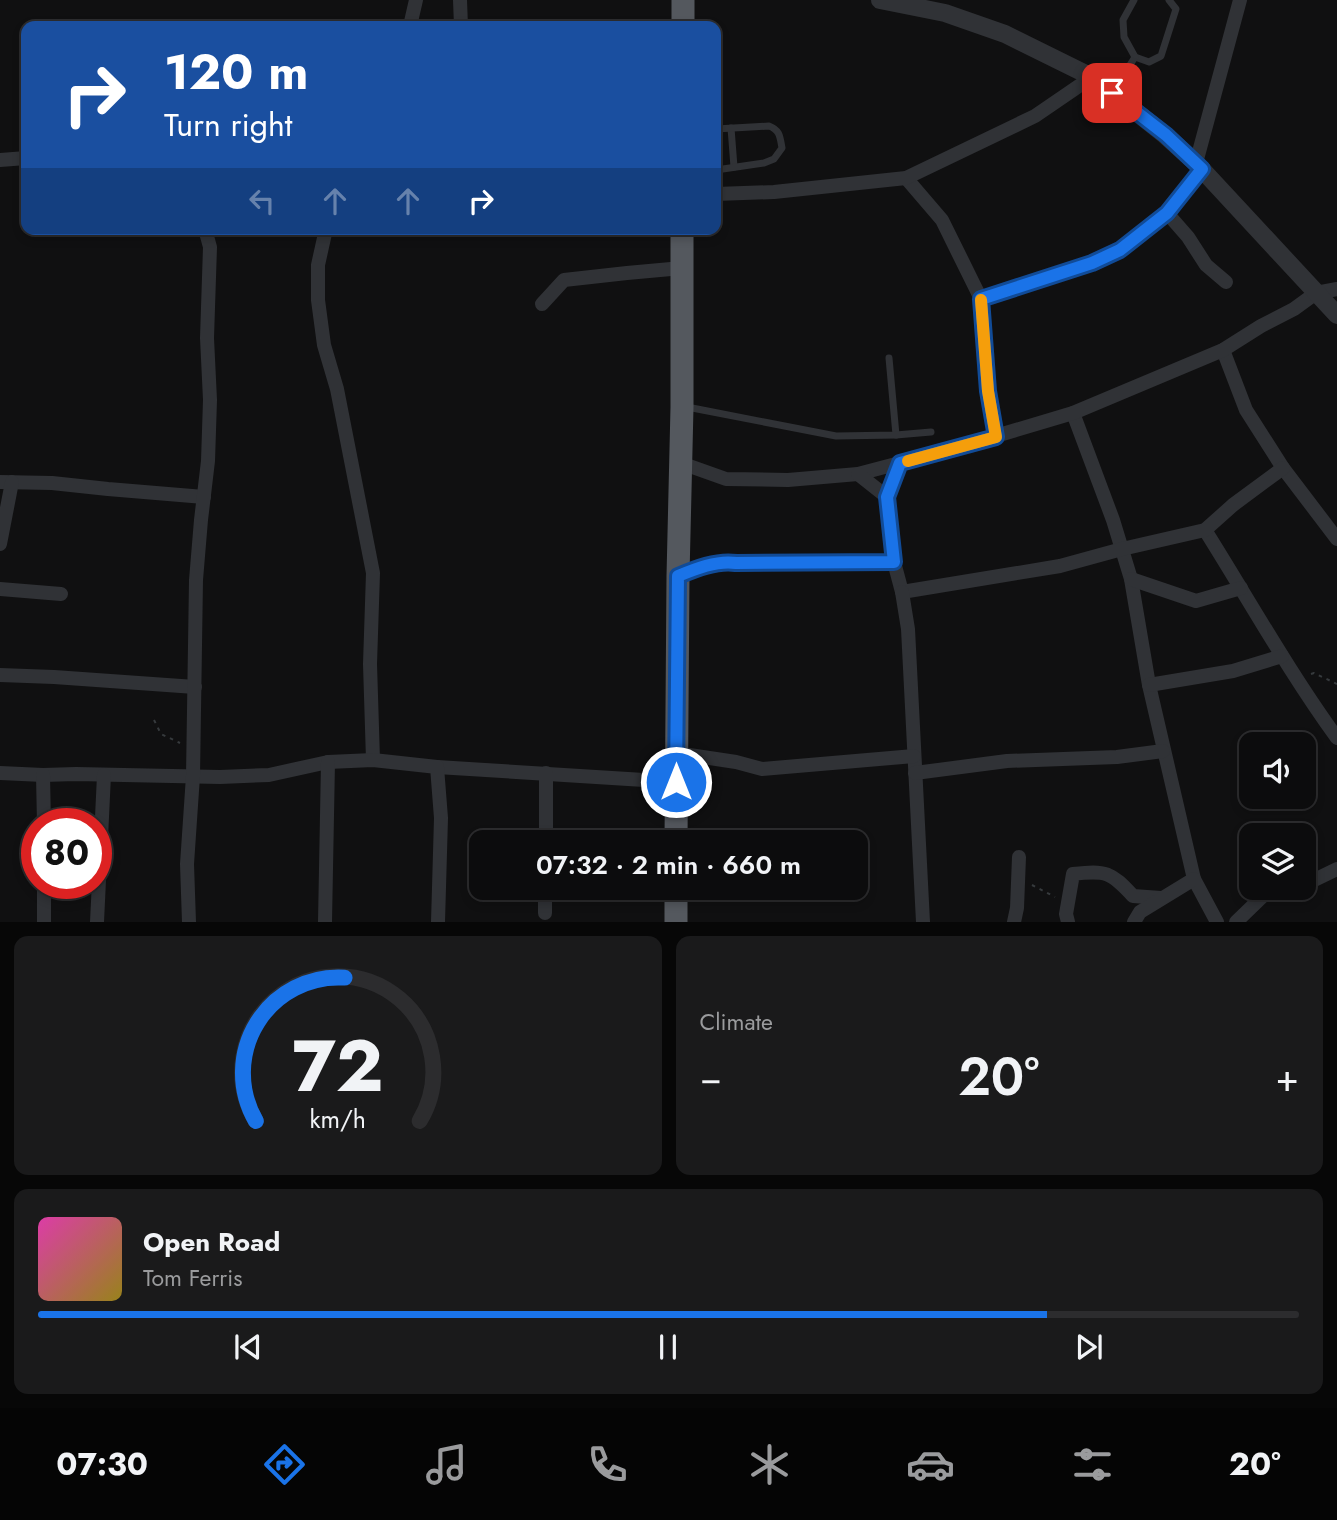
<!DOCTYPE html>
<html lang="en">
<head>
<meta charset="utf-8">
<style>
  body { margin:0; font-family:Jost,sans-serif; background:#1a1a1b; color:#f1f3f6; height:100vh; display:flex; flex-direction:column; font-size:26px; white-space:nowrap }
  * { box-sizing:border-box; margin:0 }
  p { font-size:23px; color:#9a9b9d }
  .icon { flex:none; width:38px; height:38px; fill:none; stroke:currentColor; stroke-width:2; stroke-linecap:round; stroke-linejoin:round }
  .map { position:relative; height:922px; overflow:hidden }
  .drawer { display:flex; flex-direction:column; gap:14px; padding:14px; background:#070707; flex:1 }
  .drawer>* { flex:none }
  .guide { position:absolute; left:21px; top:21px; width:700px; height:214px; border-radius:14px; box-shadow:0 4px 10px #0003,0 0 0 2px #2c2c2e; background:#1a4fa0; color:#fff; overflow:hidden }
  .controls { position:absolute; left:1239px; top:732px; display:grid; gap:14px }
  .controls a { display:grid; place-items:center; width:77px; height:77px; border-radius:14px; background:#0c0c0d; box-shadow:0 4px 10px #0003,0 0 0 2px #2c2c2e; font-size:35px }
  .speed { position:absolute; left:21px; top:808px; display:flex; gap:14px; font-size:35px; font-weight:700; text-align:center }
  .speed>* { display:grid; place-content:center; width:91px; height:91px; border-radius:50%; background:#0c0c0d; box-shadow:0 4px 10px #0003,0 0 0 2px #2c2c2e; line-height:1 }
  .speed .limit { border:10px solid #d22; background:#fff; color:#111 }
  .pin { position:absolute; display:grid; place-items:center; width:60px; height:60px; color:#fff; margin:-30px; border-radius:14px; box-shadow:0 4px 10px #0006 }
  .me { position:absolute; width:77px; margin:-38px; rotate:0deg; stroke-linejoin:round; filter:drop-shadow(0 0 5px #0008) }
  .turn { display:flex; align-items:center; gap:24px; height:147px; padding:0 28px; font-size:32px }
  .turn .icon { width:91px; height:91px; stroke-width:2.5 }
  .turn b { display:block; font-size:49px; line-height:60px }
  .lanes { display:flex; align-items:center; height:66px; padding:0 28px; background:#0003; justify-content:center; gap:35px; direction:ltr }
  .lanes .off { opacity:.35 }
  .big { font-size:52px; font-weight:600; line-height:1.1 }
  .drawer .tile { flex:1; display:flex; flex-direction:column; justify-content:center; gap:10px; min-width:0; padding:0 24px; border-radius:14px; background:#1a1a1b }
  .drawer .dial { align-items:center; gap:0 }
  .dial svg { height:182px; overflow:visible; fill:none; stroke:#2c2c2e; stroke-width:7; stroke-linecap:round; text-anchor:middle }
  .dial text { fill:#f1f3f6; stroke:none }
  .song { display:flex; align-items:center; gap:21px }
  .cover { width:84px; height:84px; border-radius:10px; background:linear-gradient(135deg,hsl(320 70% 55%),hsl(50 70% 35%)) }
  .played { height:7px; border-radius:4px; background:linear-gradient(90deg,#1a73e8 80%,#2c2c2e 80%) }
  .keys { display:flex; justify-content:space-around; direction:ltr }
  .heat { display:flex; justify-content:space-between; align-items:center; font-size:38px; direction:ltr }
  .drawer .tiles { flex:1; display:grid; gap:14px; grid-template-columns:1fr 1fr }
  .tile:last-child { grid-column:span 2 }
  .trip { position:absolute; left:469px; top:830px; width:399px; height:70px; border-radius:14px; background:#0c0c0d; box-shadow:0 4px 10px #0003,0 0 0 2px #2c2c2e; font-weight:600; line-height:70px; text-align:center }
  .menu { display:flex; height:112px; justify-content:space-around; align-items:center; background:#050505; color:#9a9b9d }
  .menu .icon { width:49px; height:49px }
  .menu .selected { color:#1a73e8 }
  .menu b { font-size:32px; color:#f1f3f6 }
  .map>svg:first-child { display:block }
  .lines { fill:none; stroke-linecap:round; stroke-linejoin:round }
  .path { stroke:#363a3d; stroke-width:2; stroke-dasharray:3.5 5; stroke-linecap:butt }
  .service { stroke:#303236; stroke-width:7 }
  .minor { stroke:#303236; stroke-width:14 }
  .tertiary { stroke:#303236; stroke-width:18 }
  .trunk { stroke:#54585e; stroke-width:23 }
  .route-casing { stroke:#114b97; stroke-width:18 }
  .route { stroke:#1a73e8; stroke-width:12 }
  .slow { stroke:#f59e0b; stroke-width:12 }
</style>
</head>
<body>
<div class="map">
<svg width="1337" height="922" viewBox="0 0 1337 922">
  <rect width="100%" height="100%" fill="#101011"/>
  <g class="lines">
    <g class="path">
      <polyline points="1311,674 1314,673 1337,684"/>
      <polyline points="154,720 161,734 180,743"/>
      <polyline points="1032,885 1055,897"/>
    </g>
    <g class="service">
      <polyline points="1134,0 1123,20 1124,37 1135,57 1149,62 1161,56 1176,9 1169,0"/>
      <polyline points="1113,92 1135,57"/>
      <polyline points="731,128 734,167"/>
      <path d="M 716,129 L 769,126 C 780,130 780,137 782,148 L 774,159 L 764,163 L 716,170"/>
      <polyline points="889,358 896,435"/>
      <polyline points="687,407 836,436 896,435 931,432"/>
    </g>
    <g class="minor">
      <polyline points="460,0 461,26"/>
      <polyline points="410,26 416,0"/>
      <polyline points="0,160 26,158"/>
      <polyline points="1196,163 1240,0"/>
      <polyline points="906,178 942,220 981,299 988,391 996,437"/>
      <polyline points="716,194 774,192 906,178 1035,116 1092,77"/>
      <polyline points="1167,213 1202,169"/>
      <polyline points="326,229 318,265 318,300 324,345 337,389 373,573 370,664 373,760"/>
      <polyline points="981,299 1092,263 1120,250 1167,213 1188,237 1206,265 1226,282"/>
      <polyline points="542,304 564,280 627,273 682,268"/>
      <polyline points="1223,350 1246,410 1283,468 1337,539"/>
      <polyline points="1073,413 1113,520 1131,579 1149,685 1194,879 1217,922"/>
      <polyline points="681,463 726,479 788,480 858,474 949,450 1073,413 1223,350 1261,326 1294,309 1316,293 1337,289"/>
      <polyline points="858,474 887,497 894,562"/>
      <polyline points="0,482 52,483 108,489 204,497"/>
      <polyline points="887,497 900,463"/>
      <path d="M 1205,530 C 1249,600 1289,672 1337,738"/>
      <polyline points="0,544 12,482"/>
      <path d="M 678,576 C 695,569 716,560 736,563 L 894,562 L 902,592 L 1060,566 L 1122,549 L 1205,530 L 1233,505 L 1283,468"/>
      <polyline points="1131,579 1196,601 1241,588"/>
      <polyline points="0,589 61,594"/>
      <polyline points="902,592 908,629 923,922"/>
      <polyline points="0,675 54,677 195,687"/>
      <polyline points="1149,685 1233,671 1282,656"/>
      <polyline points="676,753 736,762 762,769 914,756"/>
      <polyline points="437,767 676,782"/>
      <polyline points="0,773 43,775 76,774 220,777 269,775 328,762 373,760 437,767 441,818 438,922"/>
      <polyline points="915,773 1007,761 1117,757 1163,751"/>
      <polyline points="43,775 44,824"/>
      <polyline points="546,842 546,773"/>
      <polyline points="1304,885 1337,869"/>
      <polyline points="545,913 545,887"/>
      <polyline points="44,922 44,884"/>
      <polyline points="97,922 104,775"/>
      <polyline points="189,922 187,864 193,776 196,580 201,520 208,461 210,400 207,338 210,247 205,229"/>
      <polyline points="325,922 328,762"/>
      <polyline points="1014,922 1017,908 1019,857"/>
      <path d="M 1068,922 L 1066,914 L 1073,874 C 1106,870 1111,872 1133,896 L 1161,898"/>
      <polyline points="1134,922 1140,912 1194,879"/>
      <polyline points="1236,922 1265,894 1295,887"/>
    </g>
    <polyline class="tertiary" points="880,0 945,13 1005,34 1092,77 1165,135 1196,163 1337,315"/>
    <g class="trunk">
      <polyline points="683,26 683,0"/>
      <polyline points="676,842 678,576 682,407 682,229"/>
      <polyline points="676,922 676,887"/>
    </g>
  </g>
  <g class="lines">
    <defs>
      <path id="route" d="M 676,782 L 678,576 C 695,569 717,560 736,563 L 894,562 L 887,497 L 900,463 L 996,437 L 988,391 L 981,299 L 1092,263 L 1120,250 L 1167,213 L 1202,169 L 1166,135 L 1112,93"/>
    </defs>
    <use href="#route" class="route-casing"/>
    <use href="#route" class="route"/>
    <polyline class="slow" points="908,461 996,437 988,391 981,300"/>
  </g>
</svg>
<div class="controls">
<a><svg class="icon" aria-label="sound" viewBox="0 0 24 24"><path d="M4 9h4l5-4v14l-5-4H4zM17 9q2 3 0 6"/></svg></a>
<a><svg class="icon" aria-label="layers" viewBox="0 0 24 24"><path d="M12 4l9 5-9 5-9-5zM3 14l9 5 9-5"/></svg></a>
</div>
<div class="speed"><div class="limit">80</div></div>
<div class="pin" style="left:1112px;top:93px;background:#d93025"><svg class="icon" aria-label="arrive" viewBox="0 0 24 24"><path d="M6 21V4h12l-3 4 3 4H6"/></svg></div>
<svg class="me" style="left:676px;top:782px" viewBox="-20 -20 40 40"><circle r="17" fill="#1a73e8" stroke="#fff" stroke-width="3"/><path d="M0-11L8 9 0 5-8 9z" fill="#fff"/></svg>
<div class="trip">07:32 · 2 min · 660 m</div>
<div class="guide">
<div class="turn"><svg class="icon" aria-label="right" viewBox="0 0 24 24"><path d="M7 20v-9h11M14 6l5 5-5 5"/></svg><div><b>120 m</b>Turn right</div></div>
<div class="lanes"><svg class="icon off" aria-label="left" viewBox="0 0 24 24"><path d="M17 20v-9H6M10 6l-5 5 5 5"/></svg><svg class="icon off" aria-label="ahead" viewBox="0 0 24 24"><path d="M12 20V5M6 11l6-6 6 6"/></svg><svg class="icon off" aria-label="ahead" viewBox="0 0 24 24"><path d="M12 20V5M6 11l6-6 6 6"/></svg><svg class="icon" aria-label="right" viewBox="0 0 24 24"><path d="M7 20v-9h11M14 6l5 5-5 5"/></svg></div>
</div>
</div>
<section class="drawer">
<div class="tiles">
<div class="tile dial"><svg viewBox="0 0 100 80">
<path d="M14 69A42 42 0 1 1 86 69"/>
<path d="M14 69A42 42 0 0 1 53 6" stroke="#1a73e8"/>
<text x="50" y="56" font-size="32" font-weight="700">72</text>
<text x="50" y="72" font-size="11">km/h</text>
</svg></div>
<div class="tile"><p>Climate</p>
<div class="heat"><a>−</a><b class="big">20°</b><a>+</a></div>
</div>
<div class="tile">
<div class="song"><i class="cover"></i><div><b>Open Road</b><p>Tom Ferris</p></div></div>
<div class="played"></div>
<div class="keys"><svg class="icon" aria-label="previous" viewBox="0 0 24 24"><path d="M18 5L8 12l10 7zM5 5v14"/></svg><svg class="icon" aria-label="pause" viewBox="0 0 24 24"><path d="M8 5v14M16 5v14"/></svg><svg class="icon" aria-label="next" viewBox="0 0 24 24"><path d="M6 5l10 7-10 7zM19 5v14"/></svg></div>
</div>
</div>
</section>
<nav class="menu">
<b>07:30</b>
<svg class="icon selected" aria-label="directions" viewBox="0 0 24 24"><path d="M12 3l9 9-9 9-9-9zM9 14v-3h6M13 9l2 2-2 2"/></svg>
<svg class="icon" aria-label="music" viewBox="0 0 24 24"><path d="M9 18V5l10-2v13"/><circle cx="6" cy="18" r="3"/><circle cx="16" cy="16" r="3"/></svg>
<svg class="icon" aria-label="phone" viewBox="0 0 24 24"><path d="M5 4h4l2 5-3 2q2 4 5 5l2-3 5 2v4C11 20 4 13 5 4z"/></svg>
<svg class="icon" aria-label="climate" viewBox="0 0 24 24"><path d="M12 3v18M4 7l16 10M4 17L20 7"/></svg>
<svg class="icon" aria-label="car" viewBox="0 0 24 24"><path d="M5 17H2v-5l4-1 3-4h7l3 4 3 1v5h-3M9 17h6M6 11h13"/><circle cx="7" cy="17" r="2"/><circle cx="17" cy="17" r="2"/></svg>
<svg class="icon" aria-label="filters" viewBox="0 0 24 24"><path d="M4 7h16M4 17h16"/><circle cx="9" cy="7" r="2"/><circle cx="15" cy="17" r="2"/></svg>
<b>20°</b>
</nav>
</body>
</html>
